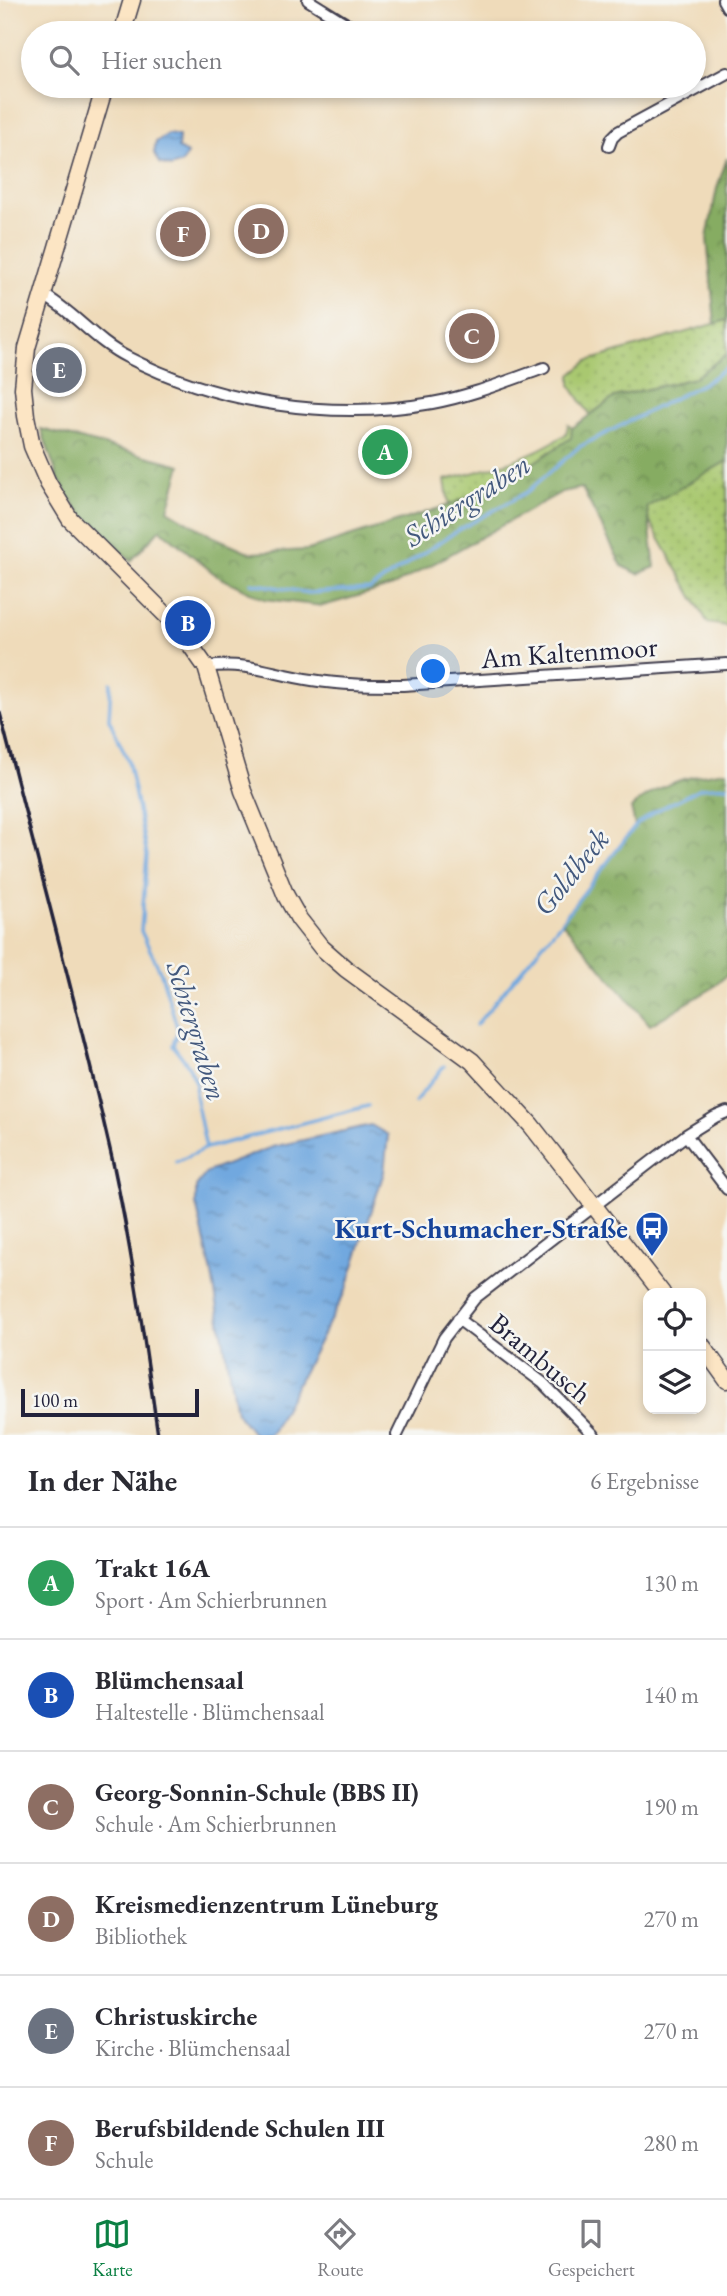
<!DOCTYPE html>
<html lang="de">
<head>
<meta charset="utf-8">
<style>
	body { margin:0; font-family:"EB Garamond",serif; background:#f2f2f3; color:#2b2b33 }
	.controls { position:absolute; right:21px; bottom:21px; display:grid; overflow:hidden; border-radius:14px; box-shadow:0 4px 10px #0003 }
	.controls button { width:63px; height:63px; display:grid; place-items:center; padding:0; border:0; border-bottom:2px solid #e1e1e2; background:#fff; color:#2b2b33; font:35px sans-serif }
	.scale { position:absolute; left:21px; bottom:18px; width:178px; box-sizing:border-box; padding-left:7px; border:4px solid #22223b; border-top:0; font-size:19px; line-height:24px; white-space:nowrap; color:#22223b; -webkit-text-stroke:5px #f6f6f2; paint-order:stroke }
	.you { position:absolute; left:434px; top:672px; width:24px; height:24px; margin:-18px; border:5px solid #fff; border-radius:50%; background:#1a73e8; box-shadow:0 0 0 10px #1a73e833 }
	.badge { display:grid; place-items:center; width:46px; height:46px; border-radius:50%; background:#0b8043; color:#fff; font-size:23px; font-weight:700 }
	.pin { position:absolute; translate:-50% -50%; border:4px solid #fff; box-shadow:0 2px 7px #0006 }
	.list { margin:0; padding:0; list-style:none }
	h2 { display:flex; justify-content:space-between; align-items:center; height:91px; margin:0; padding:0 28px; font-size:30px }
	h2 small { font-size:23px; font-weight:400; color:#7c7c81 }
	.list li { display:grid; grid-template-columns:46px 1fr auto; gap:21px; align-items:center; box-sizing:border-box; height:112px; padding:0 28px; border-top:2px solid #e1e1e2 }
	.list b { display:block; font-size:26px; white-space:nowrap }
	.list p { margin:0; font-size:23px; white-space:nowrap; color:#7c7c81 }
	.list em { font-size:23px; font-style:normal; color:#7c7c81 }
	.icon { flex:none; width:38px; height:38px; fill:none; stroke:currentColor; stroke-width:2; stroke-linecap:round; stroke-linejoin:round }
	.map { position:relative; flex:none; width:727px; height:1435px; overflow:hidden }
	.search { position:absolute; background:#fff; box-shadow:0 4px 10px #0003; left:21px; right:21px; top:21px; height:77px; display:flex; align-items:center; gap:18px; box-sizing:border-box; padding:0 24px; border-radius:38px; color:#7c7c81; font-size:26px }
	.sheet { height:763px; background:#fff }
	nav { display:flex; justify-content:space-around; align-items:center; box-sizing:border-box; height:98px; border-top:2px solid #e1e1e2; background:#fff; font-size:19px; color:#7c7c81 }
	nav a { display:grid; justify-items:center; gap:4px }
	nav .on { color:#0b8043 }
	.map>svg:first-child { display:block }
	.grass { fill:url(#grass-dots); stroke:#667556; stroke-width:2 }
	.forest { fill:url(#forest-crowns); stroke:#54674e; stroke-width:2 }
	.water { fill:url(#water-ripples); stroke:#4a658d; stroke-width:2 }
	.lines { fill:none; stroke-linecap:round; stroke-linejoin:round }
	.stream { stroke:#71a8df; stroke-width:3.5 }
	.street-casing { stroke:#413e4e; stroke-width:14 }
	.secondary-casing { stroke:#413e4e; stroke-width:19 }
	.street { stroke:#fff; stroke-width:10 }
	.secondary { stroke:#fce5c4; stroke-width:16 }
	.rail { stroke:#22223b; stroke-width:3.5 }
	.labels { text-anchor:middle; stroke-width:5; stroke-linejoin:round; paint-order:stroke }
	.street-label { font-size:28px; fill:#22223b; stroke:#f6f6f2 }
	.transit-label { font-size:28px; font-weight:bold; fill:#164399; stroke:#f6f6f2; text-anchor:end }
	.water-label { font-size:30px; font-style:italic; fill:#42587d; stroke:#f6f6f2 }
</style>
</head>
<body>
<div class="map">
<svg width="727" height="1435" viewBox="0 0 727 1435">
	<defs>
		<pattern id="grass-dots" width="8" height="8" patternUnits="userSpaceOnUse" patternTransform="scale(1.75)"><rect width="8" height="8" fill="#a9c870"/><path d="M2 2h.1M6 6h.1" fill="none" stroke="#91ac62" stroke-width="1.8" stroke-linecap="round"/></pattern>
		<pattern id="forest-crowns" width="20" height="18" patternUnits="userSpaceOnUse" patternTransform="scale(1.75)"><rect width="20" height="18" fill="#86ac62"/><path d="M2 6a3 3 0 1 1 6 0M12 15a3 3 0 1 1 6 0" fill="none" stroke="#6d8c52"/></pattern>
		<pattern id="water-ripples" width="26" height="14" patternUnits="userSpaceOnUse" patternTransform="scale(1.75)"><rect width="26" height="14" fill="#71a8df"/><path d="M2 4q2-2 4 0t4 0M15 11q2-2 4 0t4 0" fill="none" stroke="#5c88b6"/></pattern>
	</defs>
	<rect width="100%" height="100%" fill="#f6f6f2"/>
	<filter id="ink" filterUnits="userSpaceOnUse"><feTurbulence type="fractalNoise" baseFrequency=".0143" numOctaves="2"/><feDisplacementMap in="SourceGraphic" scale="14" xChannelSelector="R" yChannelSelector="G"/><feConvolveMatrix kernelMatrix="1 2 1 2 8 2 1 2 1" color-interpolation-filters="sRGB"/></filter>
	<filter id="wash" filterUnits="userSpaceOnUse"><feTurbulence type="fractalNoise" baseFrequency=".00686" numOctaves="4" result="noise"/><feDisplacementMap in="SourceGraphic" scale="28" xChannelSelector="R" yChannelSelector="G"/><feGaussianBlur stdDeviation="1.57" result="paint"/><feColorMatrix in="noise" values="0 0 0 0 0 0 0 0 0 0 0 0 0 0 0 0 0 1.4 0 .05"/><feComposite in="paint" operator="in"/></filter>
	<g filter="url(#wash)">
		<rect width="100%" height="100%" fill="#efdbba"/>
		<path class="grass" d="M727,320V354L694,378L615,397L590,415L571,386V375L588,361Z
			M568,425L572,428V438L501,484L449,505L445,480C488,469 529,459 566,434Z
			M727,461V626L708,623L648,519L646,507Z"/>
		<path class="forest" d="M727,158V320L715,324L707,238L717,188Z
			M727,354V461L647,507L655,567L638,574L622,566L582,488L562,492L393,586L323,606L264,599L217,576L160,529L131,561L80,514L58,478L41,429L181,465L168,510L212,536L251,553L308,550L449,505L501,484L571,438L572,428L615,397L694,378Z
			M727,771V975L711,989L650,1025L561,921L635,826L631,808C661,782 688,776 727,771Z"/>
		<path class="water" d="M168,134L179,136L178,148L187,154L182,163L171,167L159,163L154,153L156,142Z
			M371,1125L388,1135L384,1172L347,1288L272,1432L268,1435H254L236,1412L211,1269L196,1204V1186L207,1172L272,1147Z"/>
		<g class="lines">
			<path class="stream" d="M251,583L309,593L370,589L455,532L527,492L579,447L708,381L727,367
				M111,683L109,719L128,760L147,855L141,931L161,973L178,1030L173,1045L188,1065L196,1082L195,1095L206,1148
				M476,1025L558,926L637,824L656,811L701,788L727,786
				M415,1102L444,1066
				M176,1162L206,1148L368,1106"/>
		</g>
	</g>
	<g filter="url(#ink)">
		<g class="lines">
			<defs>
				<path id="street" d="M308,0L361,33
					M723,0L727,7
					M609,146L612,138L618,132L727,73
					M42,294C73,311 95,341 127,357C218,404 331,421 432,403C471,396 507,381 544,368
					M206,667C248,661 271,674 312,680C342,685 372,685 403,685L727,664
					M686,1135L727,1189
					M458,1319L543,1383L594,1435
					M397,1435L444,1338L475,1298L686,1135L715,1117L727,1112"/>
				<path id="secondary" d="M122,33L132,0
					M105,86L27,348L23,388L26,416L32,446L48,483L70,519L177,626L206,667L243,791L286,896L299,919L321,947L346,969L472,1061L531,1125L662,1293
					M701,1344L727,1380"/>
			</defs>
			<use href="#street" class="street-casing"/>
			<use href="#secondary" class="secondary-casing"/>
			<use href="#street" class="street"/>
			<use href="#secondary" class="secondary"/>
			<path class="rail" d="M0,713C38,865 80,1015 114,1167C133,1256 145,1346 158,1435"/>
		</g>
	</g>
	<defs>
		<symbol id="bus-pin" viewBox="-11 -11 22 30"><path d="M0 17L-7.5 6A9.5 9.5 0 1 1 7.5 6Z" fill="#1a4fb4" stroke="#f6f6f2"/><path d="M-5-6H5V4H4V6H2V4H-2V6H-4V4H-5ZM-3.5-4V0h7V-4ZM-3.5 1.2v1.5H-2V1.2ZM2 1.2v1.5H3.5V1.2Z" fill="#fff"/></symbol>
	</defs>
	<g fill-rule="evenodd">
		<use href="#bus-pin" x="633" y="1209" width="38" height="52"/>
	</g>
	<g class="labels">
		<g class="street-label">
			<text transform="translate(569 652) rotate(-4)" y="10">Am Kaltenmoor</text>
			<text transform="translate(541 1358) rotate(40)" y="10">Brambusch</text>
		</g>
		<g class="transit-label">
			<text x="628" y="1238">Kurt-Schumacher-Straße</text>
		</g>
		<g class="water-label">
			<text transform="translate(467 500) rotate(-33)" y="10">Schiergraben</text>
			<text transform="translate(571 872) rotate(-51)" y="10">Goldbeek</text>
			<text transform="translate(197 1031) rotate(73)" y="10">Schiergraben</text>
		</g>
	</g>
</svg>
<div class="controls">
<button><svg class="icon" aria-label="locate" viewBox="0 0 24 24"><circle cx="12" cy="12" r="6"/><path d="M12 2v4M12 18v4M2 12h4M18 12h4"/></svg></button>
<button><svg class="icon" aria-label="layers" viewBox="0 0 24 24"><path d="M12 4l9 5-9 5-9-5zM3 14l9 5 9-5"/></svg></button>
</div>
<div class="scale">100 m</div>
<div class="you"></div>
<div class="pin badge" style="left:385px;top:452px;background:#2e9e5b">A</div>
<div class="pin badge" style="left:188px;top:623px;background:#1a4fb4">B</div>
<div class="pin badge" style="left:472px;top:336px;background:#8d6e63">C</div>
<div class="pin badge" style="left:261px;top:231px;background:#8d6e63">D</div>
<div class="pin badge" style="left:59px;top:370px;background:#6b7280">E</div>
<div class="pin badge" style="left:183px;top:234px;background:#8d6e63">F</div>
<div class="search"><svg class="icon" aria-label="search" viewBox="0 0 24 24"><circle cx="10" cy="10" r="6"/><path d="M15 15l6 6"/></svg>Hier suchen</div>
</div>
<section class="sheet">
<h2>In der Nähe<small>6 Ergebnisse</small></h2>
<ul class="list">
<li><span class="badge" style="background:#2e9e5b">A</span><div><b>Trakt 16A</b><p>Sport · Am Schierbrunnen</p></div><em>130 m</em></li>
<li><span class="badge" style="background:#1a4fb4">B</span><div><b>Blümchensaal</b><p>Haltestelle · Blümchensaal</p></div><em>140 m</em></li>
<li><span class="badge" style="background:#8d6e63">C</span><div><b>Georg-Sonnin-Schule (BBS II)</b><p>Schule · Am Schierbrunnen</p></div><em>190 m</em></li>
<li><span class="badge" style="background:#8d6e63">D</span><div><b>Kreismedienzentrum Lüneburg</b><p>Bibliothek</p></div><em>270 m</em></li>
<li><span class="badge" style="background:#6b7280">E</span><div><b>Christuskirche</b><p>Kirche · Blümchensaal</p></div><em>270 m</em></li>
<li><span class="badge" style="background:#8d6e63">F</span><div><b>Berufsbildende Schulen III</b><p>Schule</p></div><em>280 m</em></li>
</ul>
</section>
<nav>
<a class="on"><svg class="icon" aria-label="map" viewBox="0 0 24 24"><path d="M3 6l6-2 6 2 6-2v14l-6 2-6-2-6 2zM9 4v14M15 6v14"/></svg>Karte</a>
<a><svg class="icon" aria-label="directions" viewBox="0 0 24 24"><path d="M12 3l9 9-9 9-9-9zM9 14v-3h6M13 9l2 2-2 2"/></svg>Route</a>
<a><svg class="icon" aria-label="saved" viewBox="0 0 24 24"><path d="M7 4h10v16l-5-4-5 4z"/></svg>Gespeichert</a>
</nav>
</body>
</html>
